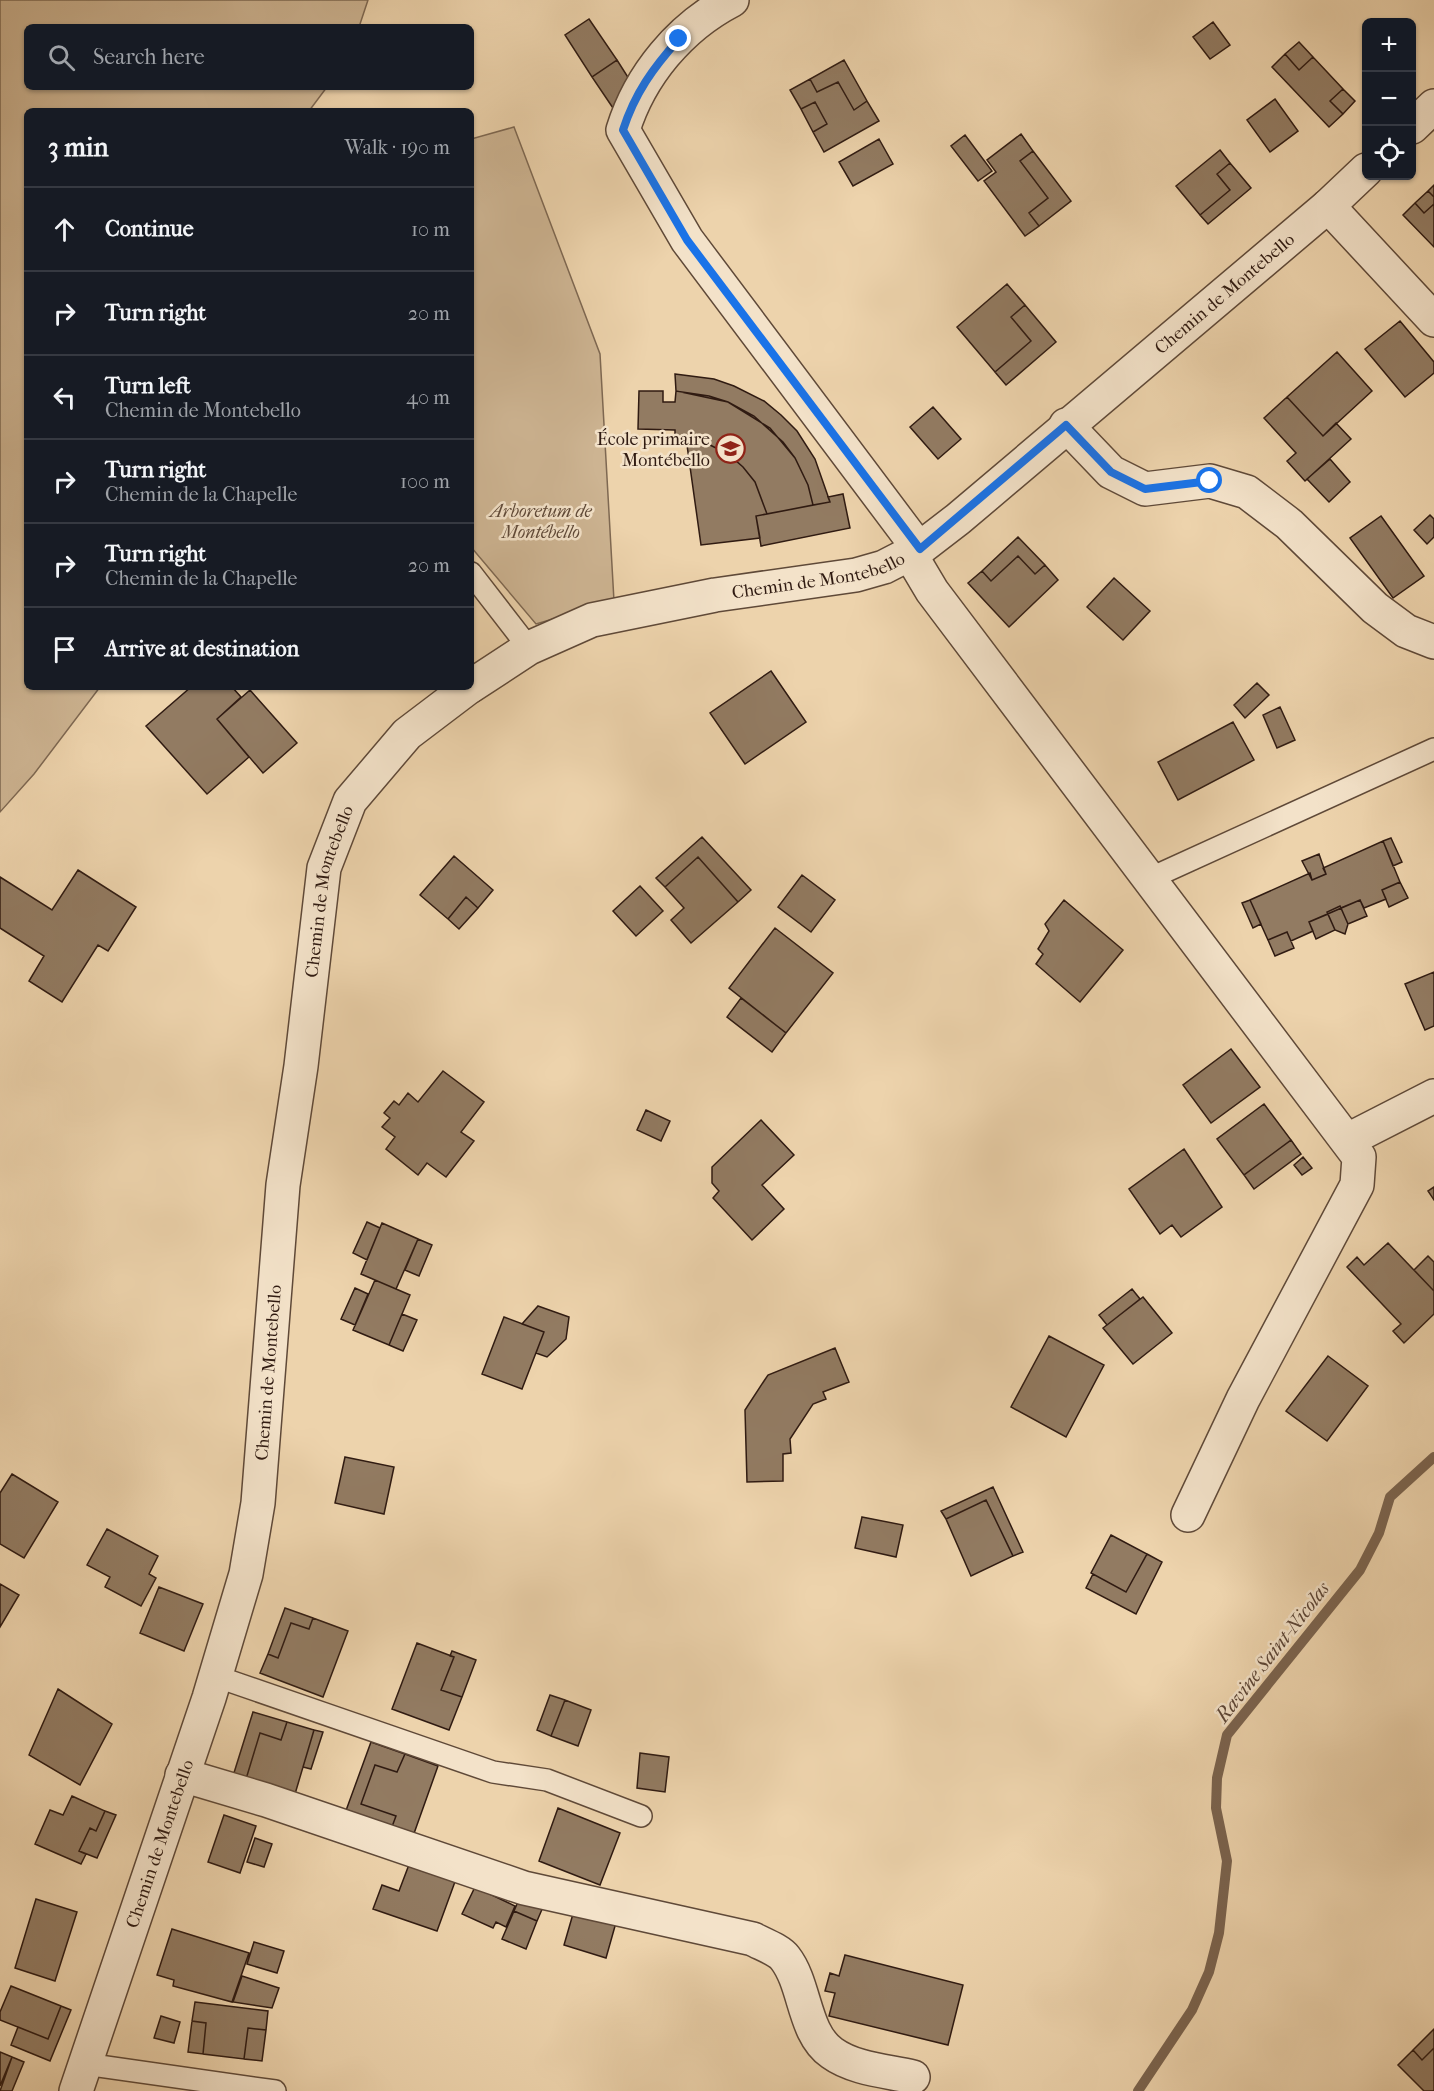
<!DOCTYPE html>
<html lang="en">
<head>
<meta charset="utf-8">
<style>
	body { margin:0; font-family:"IM FELL French Canon",serif; background:#20242c; color:#f1f3f6 }
	.controls { position:absolute; right:18px; top:18px; display:grid; overflow:hidden; border-radius:9px; box-shadow:0 2px 4px #0004 }
	.controls button { width:54px; height:54px; display:grid; place-items:center; padding:0; border:0; border-bottom:2px solid #363941; background:#171b24; color:#f1f3f6; font:30px sans-serif }
	.stop { position:absolute; width:18px; height:18px; margin:-14px; border:4px solid #1a73e8; border-radius:50%; background:#fff }
	.stop.end { background:#1a73e8; border-color:#fff; box-shadow:0 2px 6px #0008 }
	.list { margin:0; padding:0; list-style:none }
	h2 { display:flex; justify-content:space-between; align-items:center; height:78px; margin:0; padding:0 24px; font-size:26px }
	h2 small { font-size:20px; font-weight:400; color:#9ea1a6 }
	.list li { display:grid; grid-template-columns:39px 1fr auto; gap:18px; align-items:center; box-sizing:border-box; height:84px; padding:0 24px; border-top:2px solid #363941 }
	.list b { display:block; font-size:22px; white-space:nowrap }
	.list p { margin:0; font-size:20px; white-space:nowrap; color:#9ea1a6 }
	.list em { font-size:20px; font-style:normal; color:#9ea1a6 }
	.icon { flex:none; width:33px; height:33px; fill:none; stroke:currentColor; stroke-width:2; stroke-linecap:round; stroke-linejoin:round }
	.map { position:relative; flex:none; width:1434px; height:2091px; overflow:hidden }
	.search { position:absolute; background:#171b24; box-shadow:0 2px 4px #0004; left:24px; top:24px; width:450px; height:66px; display:flex; align-items:center; gap:15px; box-sizing:border-box; padding:0 21px; border-radius:9px; color:#9ea1a6; font-size:22px }
	.panel { position:absolute; background:#171b24; box-shadow:0 2px 4px #0004; left:24px; top:108px; width:450px; height:582px; border-radius:9px }
	.map>svg:first-child { display:block }
	.green { fill:#cdb492; stroke:#7e6852; stroke-width:1.5 }
	.lines { fill:none; stroke-linecap:round; stroke-linejoin:round }
	.stream { stroke:#7b644f; stroke-width:10 }
	.building { fill:#927b62; stroke:#301b12; stroke-width:1.5 }
	.service-casing { stroke:#5f4938; stroke-width:24 }
	.minor-casing { stroke:#5f4938; stroke-width:36 }
	.service { stroke:#f3e2c9; stroke-width:21 }
	.minor { stroke:#f3e2c9; stroke-width:33 }
	.route { stroke:#1a73e8; stroke-width:8 }
	.labels { text-anchor:middle; stroke-width:5; stroke-linejoin:round; paint-order:stroke }
	.street-label { font-size:18px; fill:#301b12; stroke:#f3e2c9 }
	.poi-label { font-size:18px; fill:#301b12; stroke:#f3e2c9; text-anchor:end }
	.park-label { font-size:18px; font-style:italic; fill:#5f4938; stroke:#f3e2c9 }
	.water-label { font-size:20px; font-style:italic; fill:#5c4536; stroke:#f3e2c9 }
</style>
</head>
<body>
<div class="map">
<svg width="1434" height="2091" viewBox="0 0 1434 2091">
	<rect width="100%" height="100%" fill="#edd3ac"/>
	<filter id="stains"><feTurbulence type="fractalNoise" baseFrequency=".00333" numOctaves="4"/><feColorMatrix values="0 0 0 0 .2 0 0 0 0 .09 0 0 0 0 .02 0 0 0 .5 -.17"/></filter>
	<radialGradient id="worn" r=".72"><stop offset=".6" stop-color="#630" stop-opacity="0"/><stop offset="1" stop-color="#630" stop-opacity=".3"/></radialGradient>
	<path class="green" d="M0,0H368L359,27H27V87H327L309,111H27V687H100L34,774L0,812Z
		M514,127L600,354L614,601L536,624L471,547V139Z"/>
	<g class="lines">
		<path class="stream" d="M1138,2091L1192,2010L1209,1972L1219,1933L1227,1861L1216,1808L1217,1778L1227,1735L1360,1570L1379,1533L1390,1497L1434,1457"/>
	</g>
	<path class="building" d="M589,19L617,60L592,77L565,35Z
		M1213,22L1230,45L1210,59L1193,37Z
		M1299,42L1313,57L1299,70L1285,54Z
		M1285,54L1299,70L1313,57L1343,89L1330,101L1343,114L1329,127L1272,67Z
		M617,60L631,82L615,111L592,77Z
		M844,60L867,101L854,110L838,82L817,92L810,79Z
		M810,79L817,92L838,82L854,110L867,101L879,121L824,152L813,132L827,124L815,102L801,109L790,90Z
		M1343,89L1355,101L1343,114L1330,101Z
		M1275,99L1298,131L1270,152L1247,120Z
		M815,102L827,124L813,132L801,109Z
		M1021,134L1033,151L1020,161L1048,198L1029,213L1039,226L1025,236L984,181L996,172L987,160Z
		M965,135L992,171L978,181L951,146Z
		M879,139L893,164L853,186L839,162Z
		M1220,150L1230,163L1217,174L1230,190L1200,215L1176,186Z
		M1033,151L1071,201L1039,226L1029,213L1048,198L1020,161Z
		M1230,163L1251,188L1208,224L1200,215L1230,190L1217,174Z
		M1434,185V197L1428,191Z
		M1428,191L1434,197V204L1424,213L1415,203Z
		M1415,203L1424,213L1434,204V247L1403,215Z
		M1007,284L1025,305L1011,317L1031,341L995,372L957,327Z
		M1025,305L1056,342L1006,385L995,372L1031,341L1011,317Z
		M1400,321L1434,362V373L1405,397L1365,349Z
		M1337,352L1372,391L1323,436L1287,397Z
		M675,374L714,379L734,386L764,401L781,415L797,431L815,459L830,502L813,505L808,485L795,458L770,428L728,402L676,391Z
		M639,391H663V402H675L676,391L709,396L728,402L754,416L783,442L795,458L808,485L813,505L767,514L755,482L743,467L728,454L704,442L675,438V430L638,429Z
		M1287,397L1323,436L1336,423L1351,439L1305,481L1287,461L1296,453L1264,418Z
		M933,407L961,439L938,459L910,427Z
		M686,438L704,442L728,454L743,467L755,482L767,514L756,516L760,538L701,545Z
		M1330,459L1350,482L1329,502L1307,479Z
		M843,494L850,528L761,546L756,516L830,502L828,497Z
		M1430,515L1434,519V537L1427,544L1414,530Z
		M1381,516L1424,576L1393,598L1350,538Z
		M1018,537L1045,565L1035,574L1018,556L991,581L982,571Z
		M1018,556L1035,574L1045,565L1058,580L1009,627L968,583L982,571L991,581Z
		M1114,578L1150,611L1123,640L1087,607Z
		M771,671L806,722L745,764L710,713Z
		M1257,683L1269,695L1245,718L1234,705Z
		M191,687H232L241,697L217,719L249,757L207,794L146,726Z
		M250,690L297,743L263,773L217,719Z
		M1280,707L1295,740L1277,748L1263,715Z
		M1233,722L1254,760L1178,800L1158,762Z
		M702,837L751,890L738,902L698,857L665,887L656,878Z
		M1391,838L1402,862L1393,866L1383,841Z
		M1383,841L1400,882L1382,890L1386,899L1364,908L1360,900L1309,922L1313,931L1291,941L1287,932L1268,940L1250,900L1310,873L1312,880L1326,874L1323,868Z
		M1319,854L1326,874L1312,880L1302,861Z
		M454,856L493,890L478,908L466,897L448,919L420,895Z
		M698,857L738,902L691,943L671,920L684,908L665,887Z
		M78,870L136,907L108,951L98,945L62,1002L29,981L44,956L0,928V877L52,910Z
		M802,875L835,900L811,932L778,907Z
		M1400,882L1408,898L1389,907L1382,890Z
		M640,886L663,911L636,936L613,911Z
		M466,897L478,908L459,929L448,919Z
		M1064,900L1123,950L1080,1002L1036,964L1043,954L1038,949L1049,931L1045,924Z
		M1250,900L1261,924L1253,928L1242,903Z
		M1360,900L1367,916L1348,924L1341,908Z
		M1340,906L1348,924L1345,934L1335,930L1327,912Z
		M1328,914L1335,930L1316,939L1309,922Z
		M775,928L833,973L786,1033L729,988Z
		M1287,932L1294,948L1275,956L1268,940Z
		M1434,972V1026L1425,1030L1405,984Z
		M741,998L786,1033L772,1052L727,1017Z
		M1231,1049L1260,1087L1211,1123L1183,1085Z
		M443,1071L484,1102L461,1132L474,1141L446,1177L427,1163L418,1175L386,1149L395,1137L382,1127L390,1118L384,1113L394,1101L399,1105L408,1093L418,1102Z
		M1264,1104L1291,1140L1244,1175L1217,1139Z
		M646,1110L670,1121L661,1141L637,1130Z
		M761,1120L794,1155L762,1185L784,1209L752,1240L713,1198L719,1191L712,1183V1167Z
		M1291,1140L1301,1154L1254,1189L1244,1175Z
		M1184,1149L1222,1207L1181,1237L1172,1225L1160,1234L1129,1189Z
		M1303,1157L1312,1168L1302,1175L1294,1165Z
		M1434,1187V1200L1428,1191Z
		M367,1222L380,1228L367,1260L353,1253Z
		M382,1223L418,1239L396,1289L361,1274Z
		M418,1239L432,1245L419,1276L405,1270Z
		M1388,1243L1434,1291V1314L1404,1343L1393,1331L1401,1324L1347,1267L1357,1257L1364,1265Z
		M1428,1256L1434,1262V1291L1414,1270Z
		M375,1280L410,1295L389,1345L353,1330Z
		M355,1288L368,1294L355,1325L341,1319Z
		M1132,1289L1140,1299L1107,1325L1099,1315Z
		M1143,1297L1172,1333L1133,1364L1103,1328Z
		M538,1306L569,1317L566,1339L547,1357L536,1353L544,1332L522,1324Z
		M402,1314L417,1320L403,1351L389,1345Z
		M504,1317L544,1332L522,1389L482,1374Z
		M1049,1336L1104,1365L1066,1437L1011,1407Z
		M835,1348L849,1382L823,1392L826,1399L813,1404L790,1439L791,1453L783,1454V1481L747,1482L745,1410L764,1381L768,1375Z
		M1328,1356L1368,1386L1327,1441L1286,1411Z
		M345,1457L394,1467L384,1514L335,1503Z
		M12,1474L58,1502L24,1558L0,1544V1493Z
		M993,1487L1023,1552L1013,1556L986,1500L946,1519L941,1511Z
		M986,1500L1013,1556L971,1576L946,1519Z
		M862,1517L903,1525L896,1557L855,1548Z
		M107,1529L158,1556L149,1574L156,1578L141,1606L105,1587L110,1577L87,1565Z
		M1111,1535L1147,1554L1126,1592L1091,1573Z
		M1147,1554L1162,1562L1136,1614L1086,1588L1093,1574L1126,1592Z
		M0,1584L19,1595L0,1627Z
		M159,1587L203,1604L184,1651L140,1633Z
		M285,1608L313,1618L309,1629L291,1623L278,1658L268,1654Z
		M313,1618L348,1631L323,1697L260,1673L268,1654L278,1658L291,1623L309,1629Z
		M417,1643L454,1657L441,1690L462,1697L449,1730L392,1709Z
		M452,1651L476,1660L462,1697L441,1690L454,1657L450,1656Z
		M58,1689L112,1724L80,1785L29,1755Z
		M550,1695L565,1700L551,1736L537,1730Z
		M565,1700L591,1710L578,1746L551,1736Z
		M253,1712L287,1722L281,1740L260,1733L246,1779L233,1776Z
		M287,1722L314,1730L295,1794L246,1779L260,1733L281,1740Z
		M314,1730L323,1732L311,1769L303,1767Z
		M371,1742L405,1754L397,1772L375,1765L361,1804L396,1816L390,1832L344,1816Z
		M640,1753L669,1757L665,1792L637,1788Z
		M405,1754L438,1766L412,1839L390,1832L396,1816L361,1804L375,1765L397,1772Z
		M72,1796L105,1811L96,1831L90,1828L79,1851L86,1854L81,1864L35,1844L50,1810L63,1815Z
		M558,1808L620,1833L600,1885L539,1861Z
		M105,1811L116,1815L97,1858L79,1851L90,1828L96,1831Z
		M224,1815L256,1826L240,1873L208,1862Z
		M255,1838L272,1844L264,1867L247,1862Z
		M410,1862L456,1879L437,1931L373,1909L382,1885L399,1891Z
		M475,1887L515,1906L506,1927L496,1922L493,1928L462,1914Z
		M520,1897L543,1907L537,1921L514,1911Z
		M36,1899L77,1912L55,1981L15,1968Z
		M575,1907L617,1919L606,1958L564,1945Z
		M514,1911L537,1921L526,1949L502,1939Z
		M172,1929L249,1953L232,2002L173,1986L174,1980L157,1975Z
		M254,1942L284,1951L277,1973L247,1964Z
		M845,1955L963,1985L948,2045L829,2016L835,1993L825,1991L830,1973L839,1976Z
		M242,1976L279,1988L272,2008L233,2002Z
		M11,1986L61,2006L48,2039L0,2020V2012Z
		M195,2002L268,2011L266,2030L248,2028L244,2059L203,2054L206,2023L192,2021Z
		M61,2006L71,2010L50,2061L11,2045L18,2027L48,2039Z
		M161,2016L180,2022L174,2043L154,2038Z
		M192,2021L206,2023L203,2054L188,2052Z
		M248,2028L266,2030L262,2061L244,2059Z
		M1434,2029V2048L1422,2060L1413,2050Z
		M1434,2048V2091H1424L1398,2065L1413,2050L1422,2060Z
		M0,2052L12,2057L0,2086Z
		M12,2057L24,2062L12,2091H0Z"/>
	<g class="lines">
		<defs>
			<path id="service" d="M471,573L529,648
				M1151,878L1434,749
				M215,1676L493,1772L547,1780L641,1816
				M85,2064L275,2091"/>
			<g id="minor">
				<path d="M732,0C680,27 640,75 623,130L687,240L919,549"/>
				<path d="M1412,127L1434,106"/>
				<path d="M1328,206L1434,320"/>
				<path d="M1066,425L1111,472L1145,489L1210,481L1247,492L1289,524L1375,608L1406,631L1434,642"/>
				<path d="M910,554L932,591L1359,1157L1357,1185L1243,1399L1188,1515"/>
				<path id="s1" d="M471,686L529,648L592,620L715,595L856,575L884,567L919,549L958,519L1328,206L1366,170"/>
				<path d="M1348,1140L1434,1096"/>
				<path d="M182,1775L266,1800L524,1888L753,1939C762,1944 779,1950 785,1958C806,1985 803,2033 832,2053C854,2069 887,2071 913,2077"/>
				<path id="s2" d="M76,2091L209,1698L246,1574L258,1503L283,1185L301,1066L324,868L350,801L407,734L469,687"/>
			</g>
		</defs>
		<use href="#service" class="service-casing"/>
		<use href="#minor" class="minor-casing"/>
		<use href="#service" class="service"/>
		<use href="#minor" class="minor"/>
	</g>
	<g class="lines">
		<path class="route" d="M679,39C653,68 635,93 623,130L687,240L920,549L1066,425L1111,472L1145,489L1210,481"/>
	</g>
	<defs>
		<symbol id="school-ring" viewBox="-11 -11 22 22"><circle r="9.5" fill="#f3e2c9" stroke="#8f2418" stroke-width="1.5"/><path d="M0-5L7-2L0 1L-7-2ZM-4 1L0 2.5L4 1V4Q0 6-4 4Z" fill="#8f2418"/></symbol>
	</defs>
	<g fill-rule="evenodd">
		<use href="#school-ring" x="714" y="432" width="33" height="33"/>
	</g>
	<g class="labels">
		<g class="street-label">
			<text dy="6" stroke="none"><textPath href="#s1" startOffset="873">Chemin de Montebello</textPath></text>
			<text dy="6" stroke="none"><textPath href="#s1" startOffset="369">Chemin de Montebello</textPath></text>
			<text dy="6" stroke="none"><textPath href="#s2" startOffset="1233">Chemin de Montebello</textPath></text>
			<text dy="6" stroke="none"><textPath href="#s2" startOffset="747">Chemin de Montebello</textPath></text>
			<text dy="6" stroke="none"><textPath href="#s2" startOffset="261">Chemin de Montebello</textPath></text>
		</g>
		<g class="poi-label">
			<text x="710" y="445">École primaire<tspan x="710" dy="21">Montébello</tspan></text>
		</g>
		<g class="park-label">
			<text x="541" y="517">Arboretum de<tspan x="541" dy="21">Montébello</tspan></text>
		</g>
		<g class="water-label">
			<text transform="translate(1272 1652) rotate(-52)" y="7">Ravine Saint-Nicolas</text>
		</g>
	</g>
	<rect width="100%" height="100%" filter="url(#stains)"/>
	<rect width="100%" height="100%" fill="url(#worn)"/>
</svg>
<div class="controls">
<button>+</button>
<button>−</button>
<button><svg class="icon" aria-label="locate" viewBox="0 0 24 24"><circle cx="12" cy="12" r="6"/><path d="M12 2v4M12 18v4M2 12h4M18 12h4"/></svg></button>
</div>
<div class="stop" style="left:1210px;top:481px"></div>
<div class="stop end" style="left:679px;top:39px"></div>
<div class="search"><svg class="icon" aria-label="search" viewBox="0 0 24 24"><circle cx="10" cy="10" r="6"/><path d="M15 15l6 6"/></svg>Search here</div>
<section class="panel">
<h2>3 min<small>Walk · 190 m</small></h2>
<ul class="list">
<li><svg class="icon" aria-label="ahead" viewBox="0 0 24 24"><path d="M12 20V5M6 11l6-6 6 6"/></svg><div><b>Continue</b></div><em>10 m</em></li>
<li><svg class="icon" aria-label="right" viewBox="0 0 24 24"><path d="M7 20v-9h11M14 6l5 5-5 5"/></svg><div><b>Turn right</b></div><em>20 m</em></li>
<li><svg class="icon" aria-label="left" viewBox="0 0 24 24"><path d="M17 20v-9H6M10 6l-5 5 5 5"/></svg><div><b>Turn left</b><p>Chemin de Montebello</p></div><em>40 m</em></li>
<li><svg class="icon" aria-label="right" viewBox="0 0 24 24"><path d="M7 20v-9h11M14 6l5 5-5 5"/></svg><div><b>Turn right</b><p>Chemin de la Chapelle</p></div><em>100 m</em></li>
<li><svg class="icon" aria-label="right" viewBox="0 0 24 24"><path d="M7 20v-9h11M14 6l5 5-5 5"/></svg><div><b>Turn right</b><p>Chemin de la Chapelle</p></div><em>20 m</em></li>
<li><svg class="icon" aria-label="arrive" viewBox="0 0 24 24"><path d="M6 21V4h12l-3 4 3 4H6"/></svg><div><b>Arrive at destination</b></div></li>
</ul>
</section>
</div>
</body>
</html>
